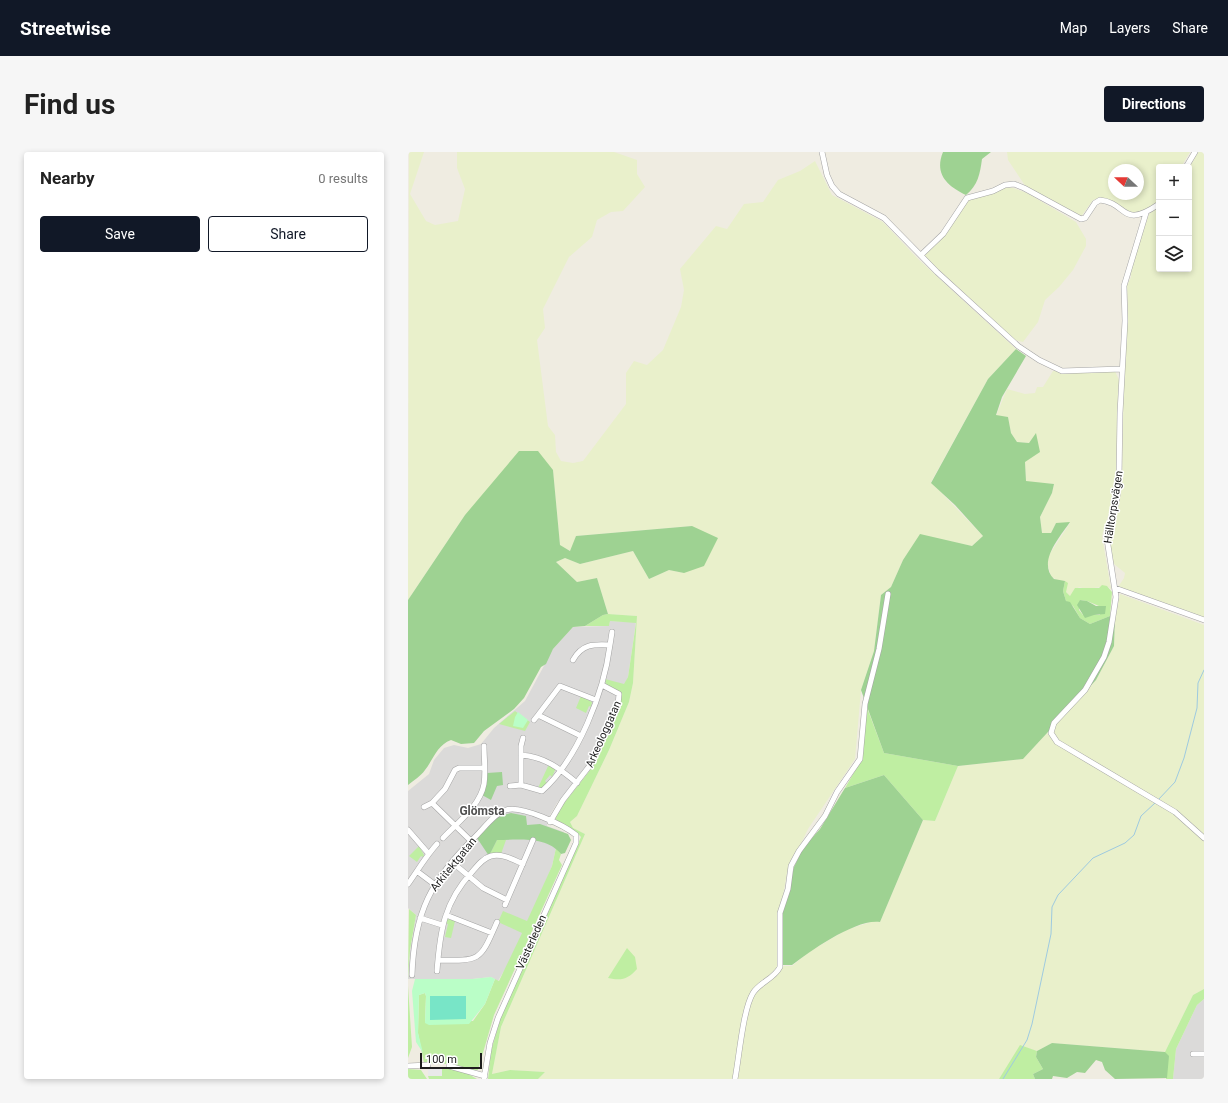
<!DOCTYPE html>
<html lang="en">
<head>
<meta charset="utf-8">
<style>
	body { margin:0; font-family:Roboto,sans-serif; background:#f6f6f6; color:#222 }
	.controls { position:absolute; right:12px; top:12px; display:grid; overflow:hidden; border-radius:4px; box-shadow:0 2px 6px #0003 }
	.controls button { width:36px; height:36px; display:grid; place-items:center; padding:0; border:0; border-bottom:1px solid #e0e0e0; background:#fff; color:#222; font:20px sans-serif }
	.compass { position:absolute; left:700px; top:12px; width:36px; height:36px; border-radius:50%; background:#fff; box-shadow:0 2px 6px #0003; rotate:292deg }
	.scale { position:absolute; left:12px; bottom:10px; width:62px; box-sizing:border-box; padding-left:4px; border:2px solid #1d1d1d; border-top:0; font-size:11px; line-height:14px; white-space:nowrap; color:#1d1d1d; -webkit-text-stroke:3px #fff; paint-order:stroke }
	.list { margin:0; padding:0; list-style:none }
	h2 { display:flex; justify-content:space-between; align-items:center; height:52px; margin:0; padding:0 16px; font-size:17px }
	h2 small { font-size:13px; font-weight:400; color:#767676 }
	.actions { display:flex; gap:8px; padding:12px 16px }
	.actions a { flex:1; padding:9px 0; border:1px solid #111827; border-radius:4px; text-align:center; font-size:14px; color:#111827 }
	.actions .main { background:#111827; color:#fff }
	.icon { flex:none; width:22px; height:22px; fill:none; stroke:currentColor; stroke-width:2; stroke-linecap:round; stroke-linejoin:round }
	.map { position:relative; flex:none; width:796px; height:927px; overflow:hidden; border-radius:4px }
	header { display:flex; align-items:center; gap:24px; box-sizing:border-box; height:56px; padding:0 20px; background:#111827; color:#fff }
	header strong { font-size:19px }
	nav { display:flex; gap:22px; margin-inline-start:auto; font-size:14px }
	.intro { display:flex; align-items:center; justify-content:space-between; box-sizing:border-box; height:96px; padding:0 24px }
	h1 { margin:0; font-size:28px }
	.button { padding:10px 18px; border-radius:4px; background:#111827; color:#fff; font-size:14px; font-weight:700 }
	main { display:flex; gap:24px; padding:0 24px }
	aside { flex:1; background:#fff; border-radius:4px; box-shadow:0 2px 6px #0003 }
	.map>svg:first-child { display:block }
	.residential { fill:#dbdad9 }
	.farmland { fill:#e9f0cb; fill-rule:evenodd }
	.grass { fill:#bfeea2; fill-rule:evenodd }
	.forest { fill:#9ed292 }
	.park { fill:#bafec7 }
	.pitch { fill:#78e5c7 }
	.parking { fill:#e9e9e9 }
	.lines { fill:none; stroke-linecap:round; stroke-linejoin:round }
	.stream { stroke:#9ecae0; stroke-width:1 }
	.minor-casing { stroke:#a4a4a4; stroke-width:6 }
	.minor { stroke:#fff; stroke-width:5 }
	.labels { text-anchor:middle; stroke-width:3; stroke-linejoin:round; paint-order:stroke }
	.street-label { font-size:11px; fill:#1d1d1d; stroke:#fff }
	.neighbourhood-label { font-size:12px; font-weight:bold; fill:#505050; stroke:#fff }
</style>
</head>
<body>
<header>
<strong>Streetwise</strong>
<nav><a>Map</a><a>Layers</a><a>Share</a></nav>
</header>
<div class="intro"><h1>Find us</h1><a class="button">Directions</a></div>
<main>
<aside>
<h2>Nearby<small>0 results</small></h2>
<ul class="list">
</ul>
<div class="actions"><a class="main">Save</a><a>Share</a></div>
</aside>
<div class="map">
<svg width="796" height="927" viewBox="0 0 796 927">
	<rect width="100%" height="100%" fill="#efece1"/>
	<path class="residential" d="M202,469L228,470L220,525L180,613L149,651L142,663L139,674L156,680L148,696L144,714L136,733L102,809L90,829L83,825L64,827H0L2,798L8,763L0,756V639L21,622L26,608L36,596L46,593L60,596L73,592L86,576L117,549L145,497L165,475L201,474Z
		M796,847V927H765L768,897L789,853Z"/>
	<path class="farmland" d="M1,0H16L2,42L18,69L27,73L50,69L57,37L49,16V0H206L229,8V22L237,35L215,59L203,60L189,68L184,85L161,105L135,157L137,176L129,188L140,274L147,283L148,300L153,309L165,311L175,309L218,252V221L226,209L239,213L255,198L273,155L276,138L272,117L308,74L319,77L336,52L355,50L370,28L392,19L407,9L424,43L475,70L509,106L608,197L580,227L523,330L575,384L564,394L512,383L495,408L483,435L473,443L466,499L453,538L447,607L400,677L379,721L371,767L374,814H384L401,800L438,778L466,769L472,770L515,668L527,669L550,614L615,607L688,528L706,494L707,465L712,442L796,473V837L785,843L757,900L644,891L629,899L613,894L591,927H130L137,920L102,918L84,922L93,875L177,682L164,676L162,670L169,664L201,598L221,550L225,531L229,464L200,462L189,426L169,430L148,410L157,406L172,412L225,399L241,427L261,418L276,421L284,374L168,384L163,399L152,394L145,318L57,363L0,448Z
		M599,0H782L773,15H751V49L740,57L723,62L691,46L685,48L672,66L620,38L600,8ZM706,18H730V42H706Z
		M790,0H796V466L710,435L716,426L717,421L706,412L703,400L702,382L708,358L711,353L714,333L716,209L720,155L719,133L723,125L722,118L741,62L751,54V117H781V16Z
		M593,35L605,36L619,41L668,70L678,87V94L665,118L651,135L637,148L630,170L615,190L607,188L517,105L518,100L531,90L560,48Z
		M645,219H707L711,228L709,259L708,329L704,351L694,384L703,437L699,434L679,437L671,435L662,444L658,440L657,429H650L643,424L639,411L641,403L662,371H648L643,381H634L632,365L644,341L646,332L618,330L617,310L628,282L621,291L609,290L603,281L600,265L588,264L599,237L617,242L627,241L629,235H635Z"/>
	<path class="grass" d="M657,429L660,431L658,440L662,444L667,436H691L694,433L699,434L704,440L702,464L682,472L672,466L665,454L658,449L655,439ZM672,448L679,449L691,454L692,463H675L671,458Z
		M200,462L229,464L225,531L221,550L201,598L169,664L162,670L165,676L177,682L93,875L84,922L102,918L137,920L130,927H80L83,899L94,861L173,685C166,676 153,676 147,666L153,655L183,617L213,548V544L198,534L197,527L216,532L220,525L228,471L202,469L201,474H177L195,463Z
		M173,544L184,550L183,555L181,554L178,561L168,556Z
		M458,553L476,601L550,614L527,669L515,668L476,623L437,636L455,605Z
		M107,559L122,570L117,579L91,572Z
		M141,612L148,616L144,625L142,623L137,629L139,631L133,637L130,636Z
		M89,688H98L93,702L81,704Z
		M11,694L16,703L15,705L13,704L9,710L1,704Z
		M148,696L153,702L151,708L154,713L86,863L70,918H65L62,923L69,927H21L20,924H34V917L39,915L40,912L16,911L10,881L11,843L17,841L18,844L17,871L65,869L77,852L87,827L91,829L114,781L90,770L95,759L119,769L144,714Z
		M1,757L8,763L2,798L0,827Z
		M40,767L47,769L43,786L37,785L40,772L37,771Z
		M219,796L227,805L229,817C220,827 214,829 200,826Z
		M0,834L4,895L0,906Z
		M796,837V847L789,853L768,897L765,927H758L757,900L785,843Z
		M612,893L629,899L628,905L635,917L625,922L627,927H591Z
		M0,917L13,918L19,927H0Z"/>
	<path class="forest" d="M535,0H583L574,7C572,22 570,33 558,43C539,34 526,22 535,0Z
		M608,197L618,204L594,245L588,263L600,265L603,281L609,290L621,291L628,281L632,300L617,310L618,329L646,332L644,341L632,365L634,381H643L648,371L662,370C652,385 629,410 646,427L657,429L655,439L658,449L662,450L672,466L682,472L702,464L707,465L706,494L688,528L615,607L550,614L476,601L453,538L466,499L473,443L483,435L495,408L512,382L564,394L575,384L547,353L523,331L580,227Z
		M111,299H130L145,318L152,393L162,399L168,384L284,374L310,386L296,414L276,421L261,418L241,427L225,399L172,412L157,406L148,410L169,430L189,426L200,462L195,463L177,474L165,475L145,497L138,512L133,515L116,546L106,557L76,579L66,591L53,592L43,588C29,593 25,608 17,618C13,624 5,629 0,633V448L57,363Z
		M672,448L679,449L688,454H698L697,462L686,463L677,466L669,453Z
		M94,620L95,633L89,634L83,648L74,643L79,621Z
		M476,623L515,668L472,770C449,766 402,799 384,813H373L374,763L386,715L395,696L412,677L437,636Z
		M103,661L118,664L119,673L132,672L160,682L163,688L157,701L153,702C138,684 110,688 89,688L81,704L69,686L89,665Z
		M644,891L757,900L761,904L759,926L707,927L697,918L694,910L688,908L677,921L669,920L659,926L645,924L644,927H627L625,922L635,917L628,905L629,899Z"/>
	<path class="park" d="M110,560L120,568L115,576L105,574L107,565Z
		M83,825L87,827L77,852L61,872L21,873L17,871L18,844L17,841L11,843L10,881L15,901L8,890L4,839L7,827H64Z"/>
	<path class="pitch" d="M22,844H58V867L22,868Z"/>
	<path class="parking" d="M20,917H34V924H20Z"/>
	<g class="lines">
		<path class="stream" d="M750,648L767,630L776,606L789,556L790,531L796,518
			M595,927L619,888L624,872L643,782L644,755L650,743L685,706L717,691L726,683L733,664L747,651"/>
		<defs>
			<path id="minor" d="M414,0L419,23L424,34L431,42L476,66L529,120L610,194L631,208L654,219L714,217
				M778,15L787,0
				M738,61L716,134L717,169L712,261L711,325L709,346L699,387L708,445L701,490L696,505L677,538L646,571L643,581L649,590L767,660L796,686
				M513,103L535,82L559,46L585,39L597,33L606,32L616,36L673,67L677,66L687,51L692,48C720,51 713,78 751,52
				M707,436L796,468
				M202,493L204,480
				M126,568L130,563
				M173,584L130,563L152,534L188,548
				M115,586L113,594V633L134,639C170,607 196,540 202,493C185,492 174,492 165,508
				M113,603C137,605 151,616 169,631
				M102,634L113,633
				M24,651L63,689
				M16,655L24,651L37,637L47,618L51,616H76
				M142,670L155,648L183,612L210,553L211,542L194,533
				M0,678L20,701
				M35,686C50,670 72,654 76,632C78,620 76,607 76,594
				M44,710L75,736L99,748
				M10,720L26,732
				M0,732C10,718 18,704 29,692
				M97,753L125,688
				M38,763L84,781
				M12,766L34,773
				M30,808C73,809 72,809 89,770
				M29,819C32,779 36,750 64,720C69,714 75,706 83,704C94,701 106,708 115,712
				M4,823C6,760 23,728 68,684C77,675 86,662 98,658C113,653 156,673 168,683V691L90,866L82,891L76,927
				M785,902H796
				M0,914L20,913
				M41,914L77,924
				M327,927C331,906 335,857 345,841C352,830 366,827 372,815V761L380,737L383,714L391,699L417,664L429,640L452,607L457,552L471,497L480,442"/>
		</defs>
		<use href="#minor" class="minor-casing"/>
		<use href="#minor" class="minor"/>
	</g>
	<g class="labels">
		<g class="street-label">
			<text transform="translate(705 355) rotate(-81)" y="4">Hälltorpsvägen</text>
			<text transform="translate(195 582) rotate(-66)" y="4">Arkeologgatan</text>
			<text transform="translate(45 712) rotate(-51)" y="4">Arkitektgatan</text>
			<text transform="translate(123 790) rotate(-66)" y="4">Västerleden</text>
		</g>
		<g class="neighbourhood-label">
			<text x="74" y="663">Glömsta</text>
		</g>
	</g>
</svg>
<div class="controls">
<button>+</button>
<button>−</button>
<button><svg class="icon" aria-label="layers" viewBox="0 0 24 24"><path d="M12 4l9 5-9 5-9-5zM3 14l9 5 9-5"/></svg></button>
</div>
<svg class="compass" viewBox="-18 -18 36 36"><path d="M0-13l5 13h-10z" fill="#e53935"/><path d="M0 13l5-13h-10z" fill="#767676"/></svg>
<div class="scale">100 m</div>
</div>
</main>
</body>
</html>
